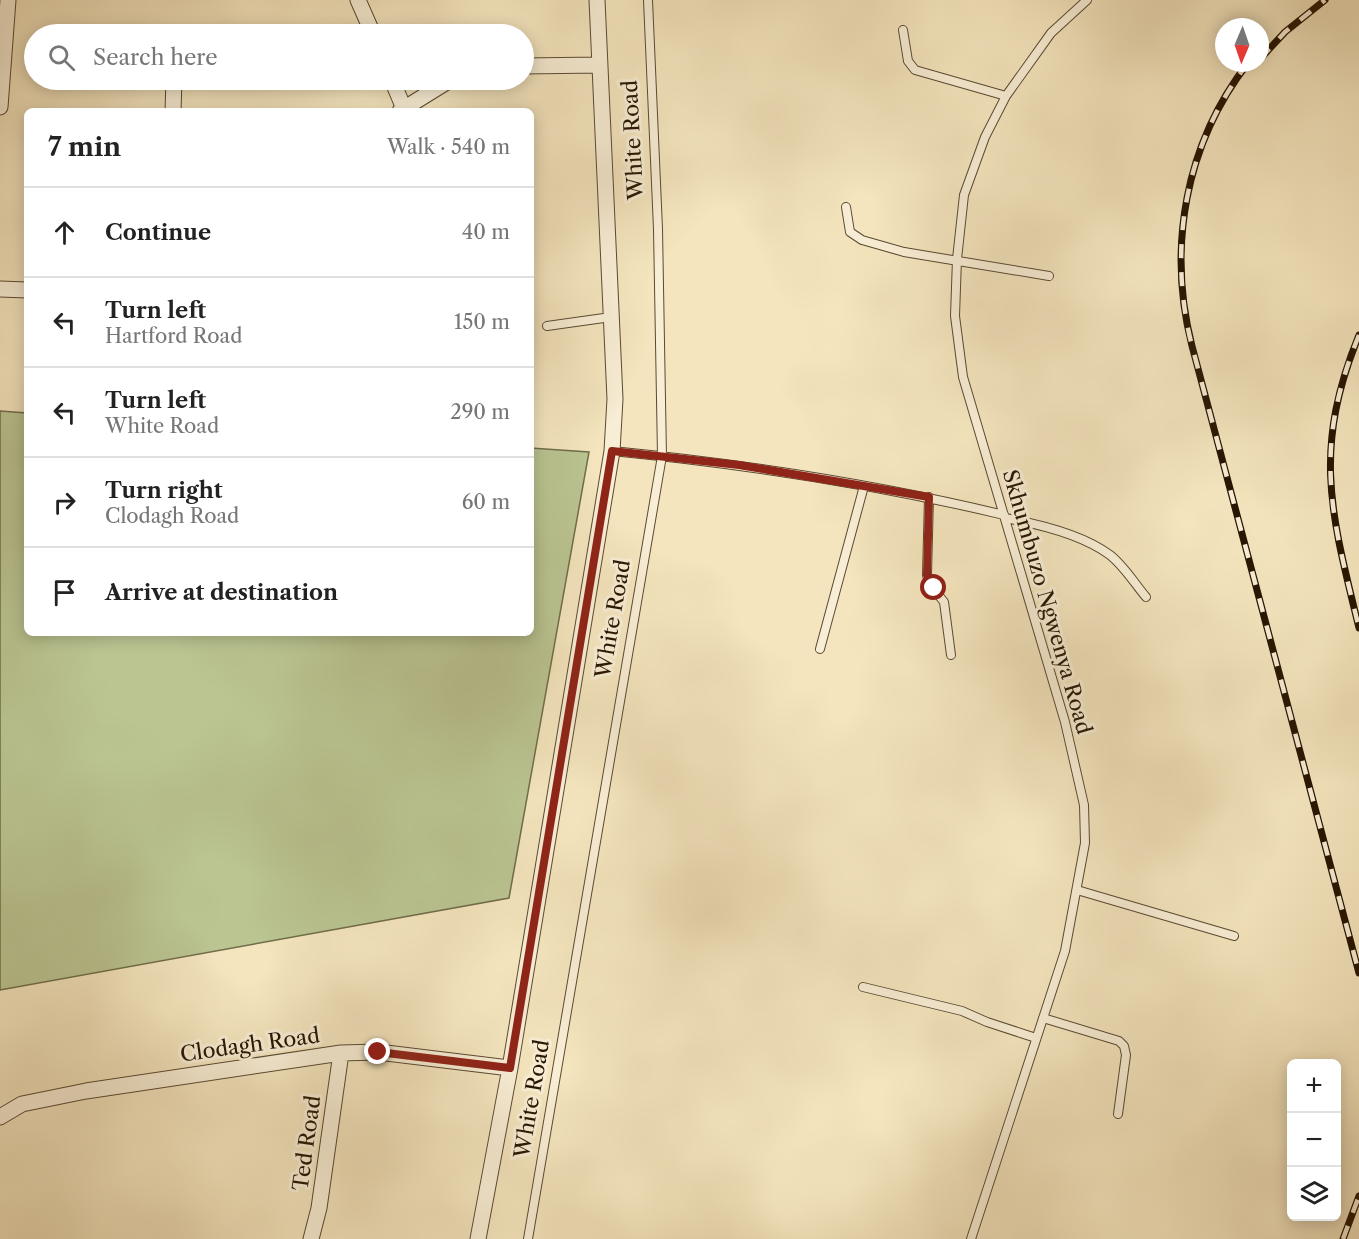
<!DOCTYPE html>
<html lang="en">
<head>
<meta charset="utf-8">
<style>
	body { margin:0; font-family:"Libre Caslon Text",serif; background:#f6f6f6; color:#222 }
	.controls { position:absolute; right:18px; bottom:18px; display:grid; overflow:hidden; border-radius:9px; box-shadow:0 3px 15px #0003 }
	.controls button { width:54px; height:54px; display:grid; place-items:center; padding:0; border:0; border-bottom:2px solid #e0e0e0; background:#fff; color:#222; font:30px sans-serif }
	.compass { position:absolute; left:1215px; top:18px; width:54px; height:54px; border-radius:50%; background:#fff; box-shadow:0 3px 15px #0003; rotate:182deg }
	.stop { position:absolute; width:18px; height:18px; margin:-14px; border:4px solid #8f2418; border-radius:50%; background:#fff }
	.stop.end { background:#8f2418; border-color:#fff; box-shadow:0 2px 6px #0008 }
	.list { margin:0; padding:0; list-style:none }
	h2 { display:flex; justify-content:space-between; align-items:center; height:78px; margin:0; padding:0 24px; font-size:26px }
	h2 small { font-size:20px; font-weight:400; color:#767676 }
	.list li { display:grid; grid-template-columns:39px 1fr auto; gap:18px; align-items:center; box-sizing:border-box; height:90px; padding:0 24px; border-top:2px solid #e0e0e0 }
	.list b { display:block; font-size:22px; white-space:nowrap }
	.list p { margin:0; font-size:20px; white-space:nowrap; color:#767676 }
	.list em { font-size:20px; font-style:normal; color:#767676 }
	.icon { flex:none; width:33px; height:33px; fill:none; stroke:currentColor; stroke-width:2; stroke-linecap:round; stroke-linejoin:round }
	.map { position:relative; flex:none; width:1359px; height:1239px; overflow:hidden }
	.search { position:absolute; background:#fff; box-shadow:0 3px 15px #0003; left:24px; top:24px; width:510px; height:66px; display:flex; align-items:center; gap:15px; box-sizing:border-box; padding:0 21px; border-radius:33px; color:#767676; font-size:22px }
	.panel { position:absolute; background:#fff; box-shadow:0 3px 15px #0003; left:24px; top:108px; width:510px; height:528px; border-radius:9px }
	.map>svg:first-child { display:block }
	.green { fill:#bac592; stroke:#706d4a; stroke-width:1.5 }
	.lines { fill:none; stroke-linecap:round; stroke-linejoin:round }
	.service-casing { stroke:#5a4931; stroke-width:10 }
	.minor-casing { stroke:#5a4931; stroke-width:17 }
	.service { stroke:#f8eed5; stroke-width:8 }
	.minor { stroke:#f8eed5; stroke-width:15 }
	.rail-casing { stroke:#271502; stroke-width:7 }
	.rail { stroke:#f8eed5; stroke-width:4.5; stroke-dasharray:14; stroke-linecap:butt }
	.route { stroke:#8f2418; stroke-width:8 }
	.labels { text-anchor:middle; stroke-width:6; stroke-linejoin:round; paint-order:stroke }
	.street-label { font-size:21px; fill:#271502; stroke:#f8eed5 }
</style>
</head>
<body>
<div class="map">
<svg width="1359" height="1239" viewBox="0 0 1359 1239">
	<rect width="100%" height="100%" fill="#f4e5be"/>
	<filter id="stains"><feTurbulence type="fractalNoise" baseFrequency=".00333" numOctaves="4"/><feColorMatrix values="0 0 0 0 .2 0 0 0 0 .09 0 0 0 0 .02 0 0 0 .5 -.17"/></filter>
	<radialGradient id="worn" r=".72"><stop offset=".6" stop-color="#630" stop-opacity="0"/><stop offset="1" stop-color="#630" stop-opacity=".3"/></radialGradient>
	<path class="green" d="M0,411L27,413V633H531V448L589,452L509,898L0,990Z"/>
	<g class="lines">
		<defs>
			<path id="service" d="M903,30L908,61L915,70L1006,96
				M846,207L850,232L862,240L904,252L1049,276
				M547,326L611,317
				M612,451C744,464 875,484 1004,515
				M929,497L927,575L929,583L944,602L951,655
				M1005,518C1039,524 1082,534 1110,555C1124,566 1135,584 1146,597
				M820,649L864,486
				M1077,890L1234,936
				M863,987L962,1011L987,1022L1036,1038
				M1043,1018L1119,1041L1124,1046L1126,1055L1118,1114
				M528,1239L662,456L658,229L648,0
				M971,1239L1065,951L1085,843L1084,805L1065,722L963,377L955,316L957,259L964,195L985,137L1006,96L1051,33L1087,0"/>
			<path id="minor" d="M358,0L373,34
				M524,66L599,65
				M392,80L405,111
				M0,107L8,0
				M173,111L174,80
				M400,111L450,80
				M0,289L27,290
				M0,1117L22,1104L86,1091L341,1053L378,1052L510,1068
				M311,1239L319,1208L341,1053
				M478,1239L510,1068L612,451L615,399L597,0"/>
		</defs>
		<use href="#service" class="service-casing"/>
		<use href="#minor" class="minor-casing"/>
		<use href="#service" class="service"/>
		<use href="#minor" class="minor"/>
		<defs>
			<path id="rail" d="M1260,59L1285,32L1325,0
				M1248,63C1185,144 1167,248 1192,346L1359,973
				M1359,335C1312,450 1331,513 1359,628
				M1343,1239L1359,1196"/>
		</defs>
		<use href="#rail" class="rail-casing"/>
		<use href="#rail" class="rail"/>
	</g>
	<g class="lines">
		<path class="route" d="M378,1052L510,1068L612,451L739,465L929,497L927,575L934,588"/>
	</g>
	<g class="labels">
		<g class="street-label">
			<text transform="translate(633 140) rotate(-93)" y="7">White Road</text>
			<text transform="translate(1047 602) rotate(74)" y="7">Skhumbuzo Ngwenya Road</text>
			<text transform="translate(613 619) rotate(-80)" y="7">White Road</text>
			<text transform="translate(250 1045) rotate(-8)" y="7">Clodagh Road</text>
			<text transform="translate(532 1099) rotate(-80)" y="7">White Road</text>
			<text transform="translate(307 1143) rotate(-82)" y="7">Ted Road</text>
		</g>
	</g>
	<rect width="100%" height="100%" filter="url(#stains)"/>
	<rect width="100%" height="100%" fill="url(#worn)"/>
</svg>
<div class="controls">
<button>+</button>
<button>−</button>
<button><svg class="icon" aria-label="layers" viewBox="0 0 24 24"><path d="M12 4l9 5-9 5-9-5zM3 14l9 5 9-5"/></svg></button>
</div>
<svg class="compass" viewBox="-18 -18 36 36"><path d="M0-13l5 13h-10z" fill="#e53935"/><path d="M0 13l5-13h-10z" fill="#767676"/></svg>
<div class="stop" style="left:934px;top:588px"></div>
<div class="stop end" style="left:378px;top:1052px"></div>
<div class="search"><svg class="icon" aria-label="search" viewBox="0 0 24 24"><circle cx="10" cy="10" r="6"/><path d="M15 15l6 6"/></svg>Search here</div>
<section class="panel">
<h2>7 min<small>Walk · 540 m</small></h2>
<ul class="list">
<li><svg class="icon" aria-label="ahead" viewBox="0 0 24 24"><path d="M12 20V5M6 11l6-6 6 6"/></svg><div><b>Continue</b></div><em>40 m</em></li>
<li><svg class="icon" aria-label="left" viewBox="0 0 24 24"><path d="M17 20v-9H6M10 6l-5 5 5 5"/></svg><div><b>Turn left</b><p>Hartford Road</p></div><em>150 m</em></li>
<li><svg class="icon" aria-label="left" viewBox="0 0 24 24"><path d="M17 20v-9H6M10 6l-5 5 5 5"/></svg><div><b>Turn left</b><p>White Road</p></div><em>290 m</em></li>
<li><svg class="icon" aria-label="right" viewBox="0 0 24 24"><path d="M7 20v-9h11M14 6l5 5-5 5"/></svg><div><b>Turn right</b><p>Clodagh Road</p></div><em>60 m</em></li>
<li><svg class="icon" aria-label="arrive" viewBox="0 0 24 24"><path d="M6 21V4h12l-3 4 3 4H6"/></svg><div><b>Arrive at destination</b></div></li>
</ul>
</section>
</div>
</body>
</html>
